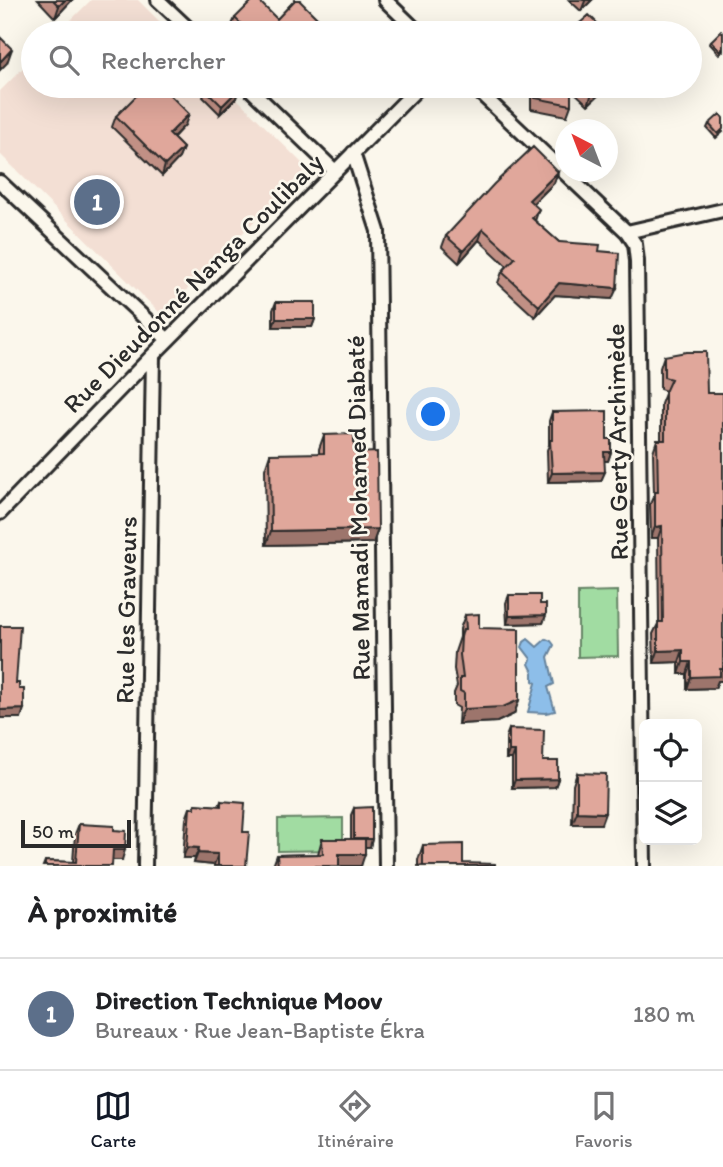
<!DOCTYPE html>
<html lang="fr">
<head>
<meta charset="utf-8">
<style>
	body { margin:0; font-family:Itim,sans-serif; background:#f6f6f6; color:#202124 }
	.controls { position:absolute; right:21px; bottom:21px; display:grid; overflow:hidden; border-radius:10px; box-shadow:0 7px 28px #0002 }
	.controls button { width:63px; height:63px; display:grid; place-items:center; padding:0; border:0; border-bottom:2px solid #e0e0e0; background:#fff; color:#202124; font:35px sans-serif }
	.compass { position:absolute; left:555px; top:119px; width:63px; height:63px; border-radius:50%; background:#fff; box-shadow:0 7px 28px #0002; rotate:318deg }
	.scale { position:absolute; left:21px; bottom:18px; width:110px; box-sizing:border-box; padding-left:7px; border:4px solid #2b2b2b; border-top:0; font-size:19px; line-height:24px; white-space:nowrap; color:#2b2b2b; -webkit-text-stroke:5px #fbf7ec; paint-order:stroke }
	.you { position:absolute; left:434px; top:415px; width:24px; height:24px; margin:-18px; border:5px solid #fff; border-radius:50%; background:#1a73e8; box-shadow:0 0 0 10px #1a73e833 }
	.badge { display:grid; place-items:center; width:46px; height:46px; border-radius:50%; background:#111827; color:#fff; font-size:23px; font-weight:700 }
	.pin { position:absolute; translate:-50% -50%; border:4px solid #fff; box-shadow:0 2px 7px #0006 }
	.list { margin:0; padding:0; list-style:none }
	h2 { display:flex; justify-content:space-between; align-items:center; height:91px; margin:0; padding:0 28px; font-size:30px }
	h2 small { font-size:23px; font-weight:400; color:#757577 }
	.list li { display:grid; grid-template-columns:46px 1fr auto; gap:21px; align-items:center; box-sizing:border-box; height:112px; padding:0 28px; border-top:2px solid #e0e0e0 }
	.list b { display:block; font-size:26px; white-space:nowrap }
	.list p { margin:0; font-size:23px; white-space:nowrap; color:#757577 }
	.list em { font-size:23px; font-style:normal; color:#757577 }
	.icon { flex:none; width:38px; height:38px; fill:none; stroke:currentColor; stroke-width:2; stroke-linecap:round; stroke-linejoin:round }
	.map { position:relative; flex:none; width:723px; height:866px; overflow:hidden }
	.search { position:absolute; background:#fff; box-shadow:0 7px 28px #0002; left:21px; right:21px; top:21px; height:77px; display:flex; align-items:center; gap:18px; box-sizing:border-box; padding:0 24px; border-radius:38px; color:#757577; font-size:26px }
	.sheet { height:203px; background:#fff }
	nav { display:flex; justify-content:space-around; align-items:center; box-sizing:border-box; height:98px; border-top:2px solid #e0e0e0; background:#fff; font-size:19px; color:#757577 }
	nav a { display:grid; justify-items:center; gap:4px }
	nav .on { color:#111827 }
	.map>svg:first-child { display:block }
	.built { fill:#f3dfd4 }
	.green { fill:#a1dca2; stroke:#668466; stroke-width:2 }
	.water { fill:#8dbee9; stroke:#66839d; stroke-width:2 }
	.lines { fill:none; stroke-linecap:round; stroke-linejoin:round }
	.minor-casing { stroke:#2b2b2b; stroke-width:18 }
	.minor { stroke:#fbf7ec; stroke-width:12 }
	.wall { fill:#c19085; stroke:#2b2b2b; stroke-width:2 }
	.shaded-wall { fill:#9d756c; stroke:#2b2b2b; stroke-width:2 }
	.building { fill:#e0a79b; stroke:#2b2b2b; stroke-width:2 }
	.labels { text-anchor:middle; stroke-width:5; stroke-linejoin:round; paint-order:stroke }
	.street-label { font-size:26px; fill:#2b2b2b; stroke:#fbf7ec }
</style>
</head>
<body>
<div class="map">
<svg width="723" height="866" viewBox="0 0 723 866">
	<rect width="100%" height="100%" fill="#fbf7ec"/>
	<filter id="ink" filterUnits="userSpaceOnUse"><feTurbulence type="fractalNoise" baseFrequency=".0143" numOctaves="2"/><feDisplacementMap in="SourceGraphic" scale="14" xChannelSelector="R" yChannelSelector="G"/><feConvolveMatrix kernelMatrix="1 2 1 2 8 2 1 2 1" color-interpolation-filters="sRGB"/></filter>
	<g filter="url(#ink)">
		<path class="built" d="M91,0H138L171,33H58Z
			M33,58V86H224L307,168L162,315L0,154V91Z"/>
		<path class="green" d="M617,591L618,656L578,657V592Z
			M343,818V850L278,851V819Z"/>
		<path class="water" d="M528,639L537,647L546,639L551,641L554,645L548,657L554,684L548,687L555,711L546,713L528,712L536,683L533,681V672L529,664L531,659L522,647L524,642Z"/>
		<g class="lines">
			<defs>
				<path id="minor" d="M158,0L193,33
					M385,0L419,33
					M247,86L335,171
					M473,86L627,232L635,244L637,261L644,866
					M353,153L378,231L386,866
					M0,182L168,340
					M627,232L723,210
					M0,513L153,355L420,86
					M145,866L153,355"/>
			</defs>
			<use href="#minor" class="minor-casing"/>
			<use href="#minor" class="minor"/>
		</g>
		<path class="wall" d="M38,0H72L55,18Z
			M295,0H300L299,1L318,19L315,29L310,33H237L231,27L235,18L277,19Z
			M569,0H592L581,11Z
			M580,23L607,33H580L577,31Z
			M723,33V51L719,54L710,44L711,41Z
			M531,86H615L610,91L605,87L604,90L588,105L571,89V105L567,116L531,109Z
			M206,90H238L236,98L220,114L203,97Z
			M116,116L185,125L173,138L183,148L179,158L162,176L112,127Z
			M709,124L723,132L716,138L707,128Z
			M558,172L554,183L533,204L535,221L559,242L599,251L612,299L555,295L535,317L498,283L502,272L507,266L479,240L459,263L442,247L446,236Z
			M276,302L315,319L312,327H273V310Z
			M664,356L707,393L718,681L715,688L687,689V674H679V662L654,663L653,634L659,622L658,538H651L650,504L654,495L653,452L657,440H661V404L666,391L660,389V368Z
			M552,412L611,452L608,461H604L601,481L548,482L547,450L549,445V421Z
			M324,435L354,453L378,529L373,543L266,545L265,469L270,454H319V449Z
			M509,595L540,604L546,615L543,623L507,624L506,603Z
			M465,615L479,628L519,700L514,714L497,722L458,724L459,708L454,705V693L457,686L454,669L455,652L460,637V629Z
			M509,729L543,761L558,779L555,787L512,788V759H506V737Z
			M577,773L601,824H572L573,785Z
			M221,801L243,832L246,866H214V865L194,863L195,858H183L186,819L190,808H194L195,804L219,806Z
			M354,808L372,839L370,847H365L361,866H273L277,855L318,854L322,839H351V815Z
			M79,824L114,830L122,860H112V866H43L45,861L73,862L75,834Z
			M423,845L463,863L418,866V860Z"/>
		<path class="shaded-wall" d="M65,0H72L55,18L59,6Z
			M585,0H592L581,11L585,1Z
			M318,19L315,29L310,33H304Z
			M12,49L7,63L0,70V62Z
			M600,86H605L604,90L588,105L592,93Z
			M238,90L236,98L220,114L222,106Z
			M189,114L185,125L165,145L169,134Z
			M183,148L179,158L162,176L165,165Z
			M558,172L554,183L525,211L529,200Z
			M539,209L535,221L532,218Z
			M483,229L479,240L459,263L463,251Z
			M559,283L617,288L612,299L555,295L535,317L539,306Z
			M276,319H315L312,327H273Z
			M604,452H611L608,461H601Z
			M605,472L601,481L548,482L552,473Z
			M662,526L658,538H651L655,527Z
			M378,529L373,543L266,545L271,531Z
			M546,615L543,623L507,624L509,616Z
			M683,650L679,662L654,663L658,651Z
			M683,662H691L687,674H679Z
			M720,669H723V681H718L715,688L687,689L691,677Z
			M519,700L514,714L497,722L458,724L464,709Z
			M24,709L21,718H0V710Z
			M509,751H515L512,759H506Z
			M558,779L555,787L512,788L515,780Z
			M577,812L605,813L601,824H572Z
			M354,839H372L370,847H351Z
			M187,847L199,848L195,858H183Z
			M113,850H125L122,860H109Z
			M198,853L218,854L214,865L194,863Z
			M339,854H365L361,866H335Z"/>
		<path class="building" d="M53,0H65L59,6Z
			M253,0H258L277,19L295,0H299L318,19L304,33H240L245,28L235,18Z
			M589,15L607,33H590L580,23Z
			M721,31L723,33V48L720,51L711,41Z
			M0,37L12,49L0,62Z
			M146,86H161L189,114L169,134L183,148L165,165L116,116Z
			M210,86H234L238,90L222,106L206,90Z
			M535,86H571V105L535,98Z
			M584,86H600L592,93Z
			M720,114L723,118V129L718,134L709,124Z
			M533,147L558,172L529,200L539,209L532,218L559,242L600,245L599,251L619,253L617,288L559,283L539,306L502,272L515,258L483,229L463,251L446,236L494,184Z
			M276,302H315V319H276Z
			M686,352H706L707,393H723V669H720V676L691,677V662H683V650L658,651V622H663L662,526L655,527V492H658L657,440H665V392L671,379L664,377V356Z
			M607,411V439H611V452H604L605,472L552,473L550,440H552V412Z
			M354,434V453L377,452L378,529L271,531L270,454L324,453V435Z
			M509,595H540V604H546V615L509,616Z
			M479,614V628L519,629V700L503,707L464,709V693L460,691V678H463L460,655L461,637L463,629H466L465,615Z
			M0,626H20L16,683H19V689H24V709L0,710V712Z
			M509,729L544,730L543,761H558V779L515,780V751H509Z
			M577,773L606,774L605,813L577,812Z
			M221,801L245,803L243,832H249L246,866H218V854L198,853L199,848L187,847L190,808H195V804L221,806Z
			M372,807V839H354V808Z
			M79,824L114,826V830L126,831L125,850H113L112,866H45V861L76,862Z
			M322,839H365V854H339V866H278L277,855L323,854Z
			M463,844V863L495,864V866H419L423,865V845Z"/>
	</g>
	<g class="labels">
		<g class="street-label">
			<text transform="translate(193 283) rotate(-45)" y="9">Rue Dieudonné Nanga Coulibaly</text>
			<text transform="translate(617 442) rotate(-91)" y="9">Rue Gerty Archimède</text>
			<text transform="translate(358 508) rotate(-91)" y="9">Rue Mamadi Mohamed Diabaté</text>
			<text transform="translate(126 610) rotate(-89)" y="9">Rue les Graveurs</text>
		</g>
	</g>
</svg>
<div class="controls">
<button><svg class="icon" aria-label="locate" viewBox="0 0 24 24"><circle cx="12" cy="12" r="6"/><path d="M12 2v4M12 18v4M2 12h4M18 12h4"/></svg></button>
<button><svg class="icon" aria-label="layers" viewBox="0 0 24 24"><path d="M12 4l9 5-9 5-9-5zM3 14l9 5 9-5"/></svg></button>
</div>
<svg class="compass" viewBox="-18 -18 36 36"><path d="M0-13l5 13h-10z" fill="#e53935"/><path d="M0 13l5-13h-10z" fill="#757577"/></svg>
<div class="scale">50 m</div>
<div class="you"></div>
<div class="pin badge" style="left:97px;top:202px;background:#5c6f8a">1</div>
<div class="search"><svg class="icon" aria-label="search" viewBox="0 0 24 24"><circle cx="10" cy="10" r="6"/><path d="M15 15l6 6"/></svg>Rechercher</div>
</div>
<section class="sheet">
<h2>À proximité<small></small></h2>
<ul class="list">
<li><span class="badge" style="background:#5c6f8a">1</span><div><b>Direction Technique Moov</b><p>Bureaux · Rue Jean-Baptiste Ékra</p></div><em>180 m</em></li>
</ul>
</section>
<nav>
<a class="on"><svg class="icon" aria-label="map" viewBox="0 0 24 24"><path d="M3 6l6-2 6 2 6-2v14l-6 2-6-2-6 2zM9 4v14M15 6v14"/></svg>Carte</a>
<a><svg class="icon" aria-label="directions" viewBox="0 0 24 24"><path d="M12 3l9 9-9 9-9-9zM9 14v-3h6M13 9l2 2-2 2"/></svg>Itinéraire</a>
<a><svg class="icon" aria-label="saved" viewBox="0 0 24 24"><path d="M7 4h10v16l-5-4-5 4z"/></svg>Favoris</a>
</nav>
</body>
</html>
